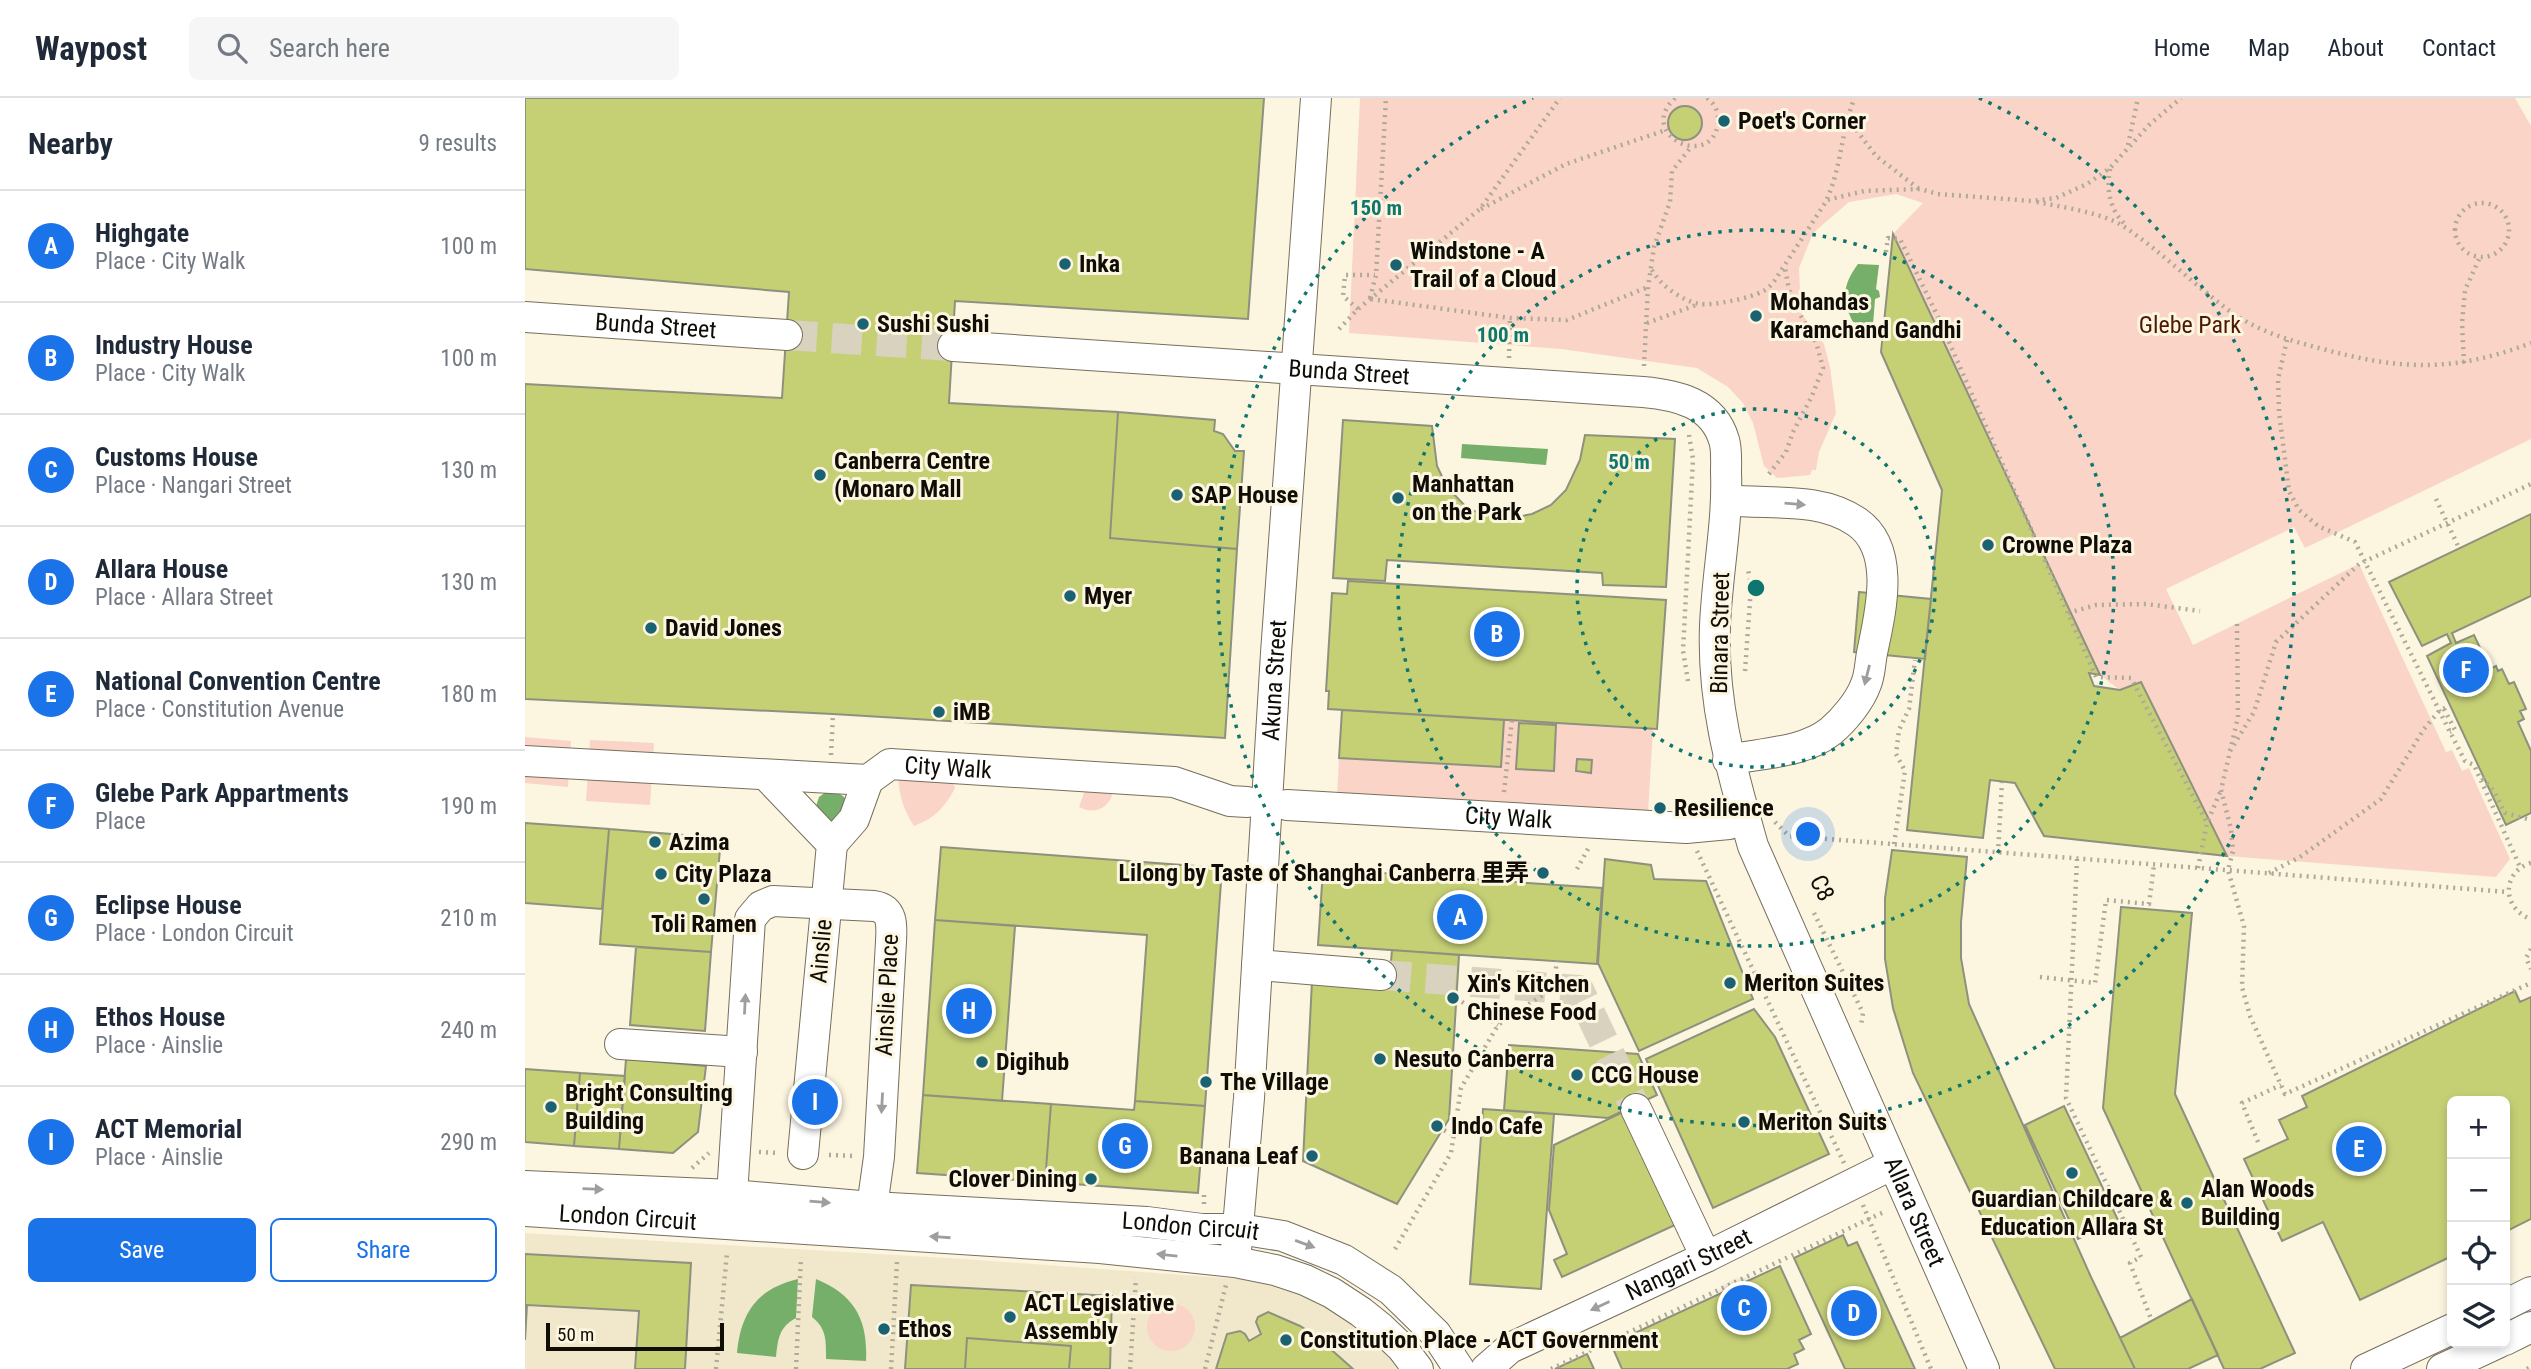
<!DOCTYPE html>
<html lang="en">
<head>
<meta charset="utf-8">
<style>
	body { margin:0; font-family:"Roboto Condensed","Noto Sans SC",sans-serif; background:#f6f6f7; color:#1f2937 }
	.controls { position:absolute; right:21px; bottom:21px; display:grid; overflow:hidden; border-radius:10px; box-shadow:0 4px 10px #0003 }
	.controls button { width:63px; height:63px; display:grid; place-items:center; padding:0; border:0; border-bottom:2px solid #e0e1e3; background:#fff; color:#1f2937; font:35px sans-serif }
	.scale { position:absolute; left:21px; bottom:18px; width:178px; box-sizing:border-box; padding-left:7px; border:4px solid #100d07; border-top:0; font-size:19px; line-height:24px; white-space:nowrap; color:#100d07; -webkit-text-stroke:5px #fcf5e0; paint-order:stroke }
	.you { position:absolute; left:1284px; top:737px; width:24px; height:24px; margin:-18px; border:5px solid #fff; border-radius:50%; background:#1a73e8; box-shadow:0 0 0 10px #1a73e833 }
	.badge { display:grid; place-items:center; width:46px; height:46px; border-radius:50%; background:#1a73e8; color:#fff; font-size:23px; font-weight:700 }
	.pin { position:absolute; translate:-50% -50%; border:4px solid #fff; box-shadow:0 2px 7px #0006 }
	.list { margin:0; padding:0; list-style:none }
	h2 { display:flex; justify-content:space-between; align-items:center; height:91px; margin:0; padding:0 28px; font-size:30px }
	h2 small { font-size:23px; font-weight:400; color:#747a83 }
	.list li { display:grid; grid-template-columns:46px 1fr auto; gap:21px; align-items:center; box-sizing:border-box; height:112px; padding:0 28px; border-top:2px solid #e0e1e3 }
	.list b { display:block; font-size:26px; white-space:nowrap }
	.list p { margin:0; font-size:23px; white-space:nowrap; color:#747a83 }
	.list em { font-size:23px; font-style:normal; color:#747a83 }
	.actions { display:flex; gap:14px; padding:21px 28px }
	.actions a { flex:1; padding:16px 0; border:2px solid #1a73e8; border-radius:10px; text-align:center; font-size:24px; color:#1a73e8 }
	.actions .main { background:#1a73e8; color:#fff }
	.icon { flex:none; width:38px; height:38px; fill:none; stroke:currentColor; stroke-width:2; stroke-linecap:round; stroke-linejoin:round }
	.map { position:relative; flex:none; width:2006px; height:1271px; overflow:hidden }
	header { display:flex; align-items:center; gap:42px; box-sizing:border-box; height:98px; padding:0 35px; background:#fff; border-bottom:2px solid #e0e1e3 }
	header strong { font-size:33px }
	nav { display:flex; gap:38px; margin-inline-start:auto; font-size:24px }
	.search { width:490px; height:63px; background:#f6f6f7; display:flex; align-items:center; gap:18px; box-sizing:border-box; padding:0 24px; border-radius:10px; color:#747a83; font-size:26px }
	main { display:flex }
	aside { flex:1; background:#fff }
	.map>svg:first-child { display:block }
	.built { fill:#f1e8cc }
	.green { fill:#fad4c7 }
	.water { fill:#76af69 }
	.building { fill:#c5d075; stroke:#8e917e; stroke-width:2 }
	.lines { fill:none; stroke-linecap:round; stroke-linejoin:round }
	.minor-tunnel { stroke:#d9d2bf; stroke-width:30; stroke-dasharray:30 15; stroke-linecap:butt }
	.minor-casing { stroke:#766f5d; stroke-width:32 }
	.path { stroke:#aea999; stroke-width:4.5; stroke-dasharray:2 5; stroke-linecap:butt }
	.minor { stroke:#fff; stroke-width:30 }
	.oneway { fill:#9f9e9c }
	.ring { fill:none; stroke:#0f766e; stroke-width:3.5; stroke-dasharray:3.5 7 }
	.poi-dot { fill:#1a6271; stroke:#fcf5e0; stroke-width:2.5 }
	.labels { text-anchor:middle; stroke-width:6; stroke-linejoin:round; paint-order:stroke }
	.poi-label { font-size:24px; font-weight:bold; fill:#100d07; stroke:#fcf5e0; text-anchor:start }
	.park-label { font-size:24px; fill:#4e1803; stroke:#fcf5e0 }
	.street-label { font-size:24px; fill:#100d07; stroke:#fcf5e0 }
	.centre { fill:#0f766e; stroke:#fcf5e0; stroke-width:3.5 }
	.ring-label { font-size:21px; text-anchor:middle; font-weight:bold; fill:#0f766e; stroke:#fcf5e0; stroke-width:6; stroke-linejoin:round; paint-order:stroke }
</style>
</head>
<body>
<header>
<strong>Waypost</strong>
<div class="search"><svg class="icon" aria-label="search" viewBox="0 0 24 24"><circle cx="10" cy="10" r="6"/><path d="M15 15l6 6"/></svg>Search here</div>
<nav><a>Home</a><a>Map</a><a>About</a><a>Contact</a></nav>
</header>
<main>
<aside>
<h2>Nearby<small>9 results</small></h2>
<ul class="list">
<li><span class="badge">A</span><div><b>Highgate</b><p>Place · City Walk</p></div><em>100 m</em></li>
<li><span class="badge">B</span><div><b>Industry House</b><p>Place · City Walk</p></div><em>100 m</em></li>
<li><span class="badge">C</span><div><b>Customs House</b><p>Place · Nangari Street</p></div><em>130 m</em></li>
<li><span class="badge">D</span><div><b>Allara House</b><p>Place · Allara Street</p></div><em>130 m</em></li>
<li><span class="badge">E</span><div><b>National Convention Centre</b><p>Place · Constitution Avenue</p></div><em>180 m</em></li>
<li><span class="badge">F</span><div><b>Glebe Park Appartments</b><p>Place</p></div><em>190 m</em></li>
<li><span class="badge">G</span><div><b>Eclipse House</b><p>Place · London Circuit</p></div><em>210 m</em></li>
<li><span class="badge">H</span><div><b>Ethos House</b><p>Place · Ainslie</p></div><em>240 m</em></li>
<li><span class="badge">I</span><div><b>ACT Memorial</b><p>Place · Ainslie</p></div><em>290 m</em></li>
</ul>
<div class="actions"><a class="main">Save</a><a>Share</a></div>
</aside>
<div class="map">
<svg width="2006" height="1271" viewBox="0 0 2006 1271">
	<rect width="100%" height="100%" fill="#fcf5e0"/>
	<path class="built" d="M0,1135L438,1161L728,1182L765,1192L805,1210L852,1246L875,1271H0Z"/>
	<path class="green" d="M835,0H1990L2006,28V341L1780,450L1769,429L1641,491L1668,547L1834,466L1921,654L1927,652L1937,673L1944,670L1985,761L1971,779L1702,758L1616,584L1595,592L1575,577L1368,136L1398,105L1371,96L1324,104L1288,135L1274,170L1276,215L1299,246L1305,269L1311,315L1294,354L1291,372H1287L1285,377L1252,380L1239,368L1228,325L1218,305L1203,289L1172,270L1036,251L824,235Z
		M979,622L1128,631L1123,715L812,698L814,660L975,669Z
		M0,639L46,643L43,689L0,685Z
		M65,642L129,645L125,707L61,703Z
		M373,671L428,685L430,690C421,708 409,721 389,728C377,709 373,694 373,671Z
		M560,692L588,694C584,711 569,717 554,709Z
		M622 1229a24 24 0 1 1 48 0a24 24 0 1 1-48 0Z"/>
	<path class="water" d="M1333,166L1354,167L1351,191L1354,193L1355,199L1350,201L1348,227L1328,224C1316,201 1318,186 1333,166Z
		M937,346L1023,351L1021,367L936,360Z
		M301,694C314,694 320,696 324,709L307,727L290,711L294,699Z
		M273,1181L271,1220C254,1229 253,1241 251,1259L212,1255C216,1214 232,1191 273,1181Z
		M291,1181C330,1197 343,1222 341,1263L301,1261C301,1243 302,1231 287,1219Z"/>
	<path class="building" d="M0,0H739L723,221L430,203L424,305L593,314L585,440L712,451L700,640L308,616L0,601V286L257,300L264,194L0,171Z
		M1143 25a17 17 0 1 1 34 0a17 17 0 1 1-34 0Z
		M1368,136L1575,577L1564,575L1569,588L1595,592L1616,584L1702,758L1519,738L1490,685L1465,682L1458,740L1382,732L1417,392L1356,254Z
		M593,314L690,322L689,333L698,336L710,353H719L712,451L585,440Z
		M818,322L907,328L912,368L922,389L943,411L977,422L1007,416L1026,407L1041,392L1055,362L1060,337L1150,341L1141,489L1078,487L1077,475L862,462L860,483L808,480Z
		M2006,416V498L1927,535L1931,545L1949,537L1965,571L1971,568L1973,573L1977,571L1984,586L1989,584L2001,611L1995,613L1999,621L1993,624L2006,653V715L1981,727L1902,558L1926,545L1922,536L1897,548L1864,484Z
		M823,483L1141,502L1132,631L803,611L804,593H801L807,495L822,496Z
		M1334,494L1406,501L1400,561L1329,554Z
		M817,612L979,622L976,669L814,660Z
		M994,625L1031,627L1029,673L991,671Z
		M1052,661L1067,662L1066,675L1051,673Z
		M0,725L84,731L77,811L0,805Z
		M84,731L196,740L186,854L75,846Z
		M416,749L697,770L680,1008L610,1003L622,837L410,822Z
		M1367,752L1442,759L1436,824V860L1444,906L1566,1179L1610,1271H1530L1388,975L1368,910L1360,861V800Z
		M1080,761L1126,767L1129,781L1181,783L1228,901L1114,953L1073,865Z
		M798,771L1077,790L1072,866L793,847Z
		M1596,809L1667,815L1650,996L1770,1255L1735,1271H1699L1578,1010Z
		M410,822L490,828L477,1003L398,997Z
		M111,849L186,854L180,933L105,927Z
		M867,852L934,857L924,1021L872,1106L778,1063L787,883L864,886Z
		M1990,893L1995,904L2006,899V1121L1980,1134V1003H1927V1158L1835,1202L1798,1124L1757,1143L1719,1061L1763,1041L1754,1022L1782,1009L1777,998Z
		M1229,911L1250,939L1304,1056L1188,1110L1121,961Z
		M984,947L1113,956L1132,997L1083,1020L979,1012Z
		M101,961L181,968L173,1034L148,1055L94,1051Z
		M0,971L55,975L49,1048L0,1044Z
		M55,975L100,978L94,1051L49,1048Z
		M398,997L526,1006L520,1084L392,1075Z
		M610,1003L680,1008L673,1095L520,1084L526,1006L609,1012Z
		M1539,1008L1593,1122L1553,1141L1500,1027Z
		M958,1011L1029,1016L1016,1191L945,1186Z
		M1098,1014L1150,1127L1037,1179L1029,1162L1042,1156L1024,1112L1029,1047Z
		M1318,1137L1323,1148L1332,1144L1390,1271H1320L1269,1160Z
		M0,1156L166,1165L160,1271H110L114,1213L2,1207L0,1242Z
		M1255,1168L1286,1236L1274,1242L1279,1251L1269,1256L1273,1266L1262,1271H1097L1086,1246Z
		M386,1187L587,1198L585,1271H544L546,1248L442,1240L440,1271H380Z
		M1667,1201L1693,1257L1663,1271H1610L1595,1240Z
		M743,1214L775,1228L791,1238L828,1271H691L702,1236L715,1233L720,1236L724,1243L736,1236L731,1224L733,1219Z
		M442,1240L546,1248L544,1271H440Z
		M1062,1256L1069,1271H1030Z"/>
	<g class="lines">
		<path class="minor-tunnel" d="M262,237L428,248
			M856,877L1054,892L1111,1011"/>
		<defs>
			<g id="minor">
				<path id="s1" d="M0,219L262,237"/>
				<path id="s2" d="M428,248L1118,294C1152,297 1188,305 1199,342C1202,351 1201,364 1201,374C1203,425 1192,476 1190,528C1187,607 1207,673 1228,748L1459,1271"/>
				<path d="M1202,402C1245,407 1294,398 1332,424C1372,452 1355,516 1347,555C1345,565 1345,577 1341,586C1335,603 1319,622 1306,633C1279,655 1236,655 1203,662"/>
				<path id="s3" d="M0,663L343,682L365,666L649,684L705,703L722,704"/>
				<path d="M241,677L307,746L278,1056"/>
				<path id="s4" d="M762,707L1161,730L1204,726"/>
				<path d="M307,746L329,721L343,682"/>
				<path d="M732,867L856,877"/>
				<path d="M95,946L217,954"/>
				<path d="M1111,1011L1181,1159"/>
				<path id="s5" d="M0,1088L207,1097L347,1109L622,1124L677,1131H714L758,1138L819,1162L866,1192L911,1236L934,1271"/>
				<path d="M221,1108L207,1097L225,821L236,808L248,803L349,808C368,811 367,827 366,843L354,1059L347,1109L333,1121"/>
				<path id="s6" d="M0,1113L575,1150L710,1164L750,1172L780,1182L807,1195L836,1214L856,1230L877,1250L893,1271"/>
				<path id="s7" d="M710,1164L724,1000L751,555L791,0"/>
				<path d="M1980,1207L2006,1194"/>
				<path d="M1980,1242L2006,1229"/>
				<path id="s8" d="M961,1271L985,1250L1181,1159L1368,1066"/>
				<path d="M1841,1271L1927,1231"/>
				<path d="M1917,1271L1973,1245"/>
			</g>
		</defs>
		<use href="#minor" class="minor-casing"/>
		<path class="path" d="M1150,0C1110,37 1187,73 1193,25C1194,14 1190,6 1182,0
			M1323,21L1351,58L1394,91
			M1603,47L1613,0
			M1585,71C1581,92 1585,113 1601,127
			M1302,101C1316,70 1316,36 1328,4L1326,0
			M1512,104C1537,109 1565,113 1589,123C1603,130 1616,141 1628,150C1654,171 1679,194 1706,214C1733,233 1763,242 1794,250C1874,272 1927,275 2006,245
			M1930 132a27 27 0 1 1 54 0a27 27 0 1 1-54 0Z
			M956,111L1041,66L1141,32
			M1361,154L1363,140L1375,141L1413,219L1571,579L1606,580L1682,725
			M1127,172C1135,187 1156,202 1174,206C1187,208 1227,200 1238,193C1243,191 1247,186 1250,182L1302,102L1339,93L1395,91L1413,96L1507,103L1531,100L1562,86L1585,70L1625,26L1656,0
			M845,200L851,177L861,0
			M846,201L985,220L1042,222L1123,189
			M833,211L818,198L820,177H850
			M1122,225L1174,206
			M814,231L833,211L955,111L1035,0
			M1762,242L1753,281L1754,314L1764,393L1774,412L1793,428L1830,444L1925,634L1940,663L1949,667L1995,769
			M984,260L985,220
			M1939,265L1937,225L1940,192L1955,159
			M1119,268L1123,189L1129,149L1145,104L1147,73L1166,49
			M1244,376L1261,354L1268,334L1287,298L1298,270L1291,244L1276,218L1264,192L1260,170
			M1911,401L1934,450
			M1543,515L1571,507L1621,506L1675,513
			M1712,526L1713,619L1696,692L1706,731L1708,753L1703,772L1719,828L1717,889L1725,918L1760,996L2006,885
			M1220,573L1226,489L1223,471
			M1163,583L1158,553L1168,361L1164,337
			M1919,611L1930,632L1925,634
			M1705,653L1729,614L1751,544L1834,466L2006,386
			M306,657L308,616
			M1957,680L1969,693L1980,715L2006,722
			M979,694L987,622
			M1250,724L1264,738L1983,794
			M1369,746L1380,673L1371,656L1374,632L1384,611L1390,562
			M1172,753L1319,1065
			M1473,755L1477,684
			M1552,761L1541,1000L1616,1159L1605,1165L1626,1221
			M2006,765C1976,774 1977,811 2006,821
			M1673,770L1682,725L1696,692
			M1052,771L1064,749
			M1744,775L1775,759L1856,701L1899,631L1914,613L1922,609
			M1289,815L1338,915L1336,928
			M2006,851L2001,860L2006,871
			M1515,879L1570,885L1581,802L1624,806L1629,767
			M931,900L973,927
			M913,1029L928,1037
			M1733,1044L1717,1005L1756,987
			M234,1054L253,1055
			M304,1057L330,1058
			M167,1070L184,1055
			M679,1106V1094
			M1338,1107L1406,1271
			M870,1151L926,1055L936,990L973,927L1028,890L1032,863
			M191,1271L202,1155
			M271,1271L276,1159
			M366,1271L372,1164
			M605,1271L611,1180
			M680,1271L701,1187
			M1026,1271L1361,1113
			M2002,1271L2006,1269"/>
		<use href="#minor" class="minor"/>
	</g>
	<defs><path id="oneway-solid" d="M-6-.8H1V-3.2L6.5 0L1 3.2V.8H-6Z" transform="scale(1.75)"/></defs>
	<g class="oneway">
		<use href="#oneway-solid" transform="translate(1270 406) rotate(5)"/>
		<use href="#oneway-solid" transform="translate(1342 577) rotate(104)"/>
		<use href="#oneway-solid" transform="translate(220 906) rotate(-87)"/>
		<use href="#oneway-solid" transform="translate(357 1005) rotate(93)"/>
		<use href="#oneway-solid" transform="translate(68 1091) rotate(2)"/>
		<use href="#oneway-solid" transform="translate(295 1104) rotate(5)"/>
		<use href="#oneway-solid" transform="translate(415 1139) rotate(-176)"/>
		<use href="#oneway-solid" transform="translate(780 1146) rotate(20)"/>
		<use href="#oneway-solid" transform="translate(642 1157) rotate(-174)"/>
		<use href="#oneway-solid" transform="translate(1075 1208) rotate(155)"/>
	</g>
	<g class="ring">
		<circle cx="1231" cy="490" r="179"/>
		<circle cx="1231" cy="490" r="358"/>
		<path d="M1454 0A538 538 0 1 1 1008 0"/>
	</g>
	<g class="poi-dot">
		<circle cx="1199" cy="23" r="7"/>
		<circle cx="540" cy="166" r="7"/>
		<circle cx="871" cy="167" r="7"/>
		<circle cx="1231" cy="218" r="7"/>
		<circle cx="338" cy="226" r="7"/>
		<circle cx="295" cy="377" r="7"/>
		<circle cx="652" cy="397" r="7"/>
		<circle cx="873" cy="400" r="7"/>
		<circle cx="1463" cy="447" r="7"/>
		<circle cx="545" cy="498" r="7"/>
		<circle cx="126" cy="530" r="7"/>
		<circle cx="414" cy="614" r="7"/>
		<circle cx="1135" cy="710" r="7"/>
		<circle cx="130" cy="744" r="7"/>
		<circle cx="1018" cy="775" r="7"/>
		<circle cx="136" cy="776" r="7"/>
		<circle cx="179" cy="801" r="7"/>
		<circle cx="1205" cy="885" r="7"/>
		<circle cx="928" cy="900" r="7"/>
		<circle cx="855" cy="961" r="7"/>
		<circle cx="457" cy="964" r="7"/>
		<circle cx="1052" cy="977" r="7"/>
		<circle cx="681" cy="984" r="7"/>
		<circle cx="26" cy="1009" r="7"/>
		<circle cx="1219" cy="1024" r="7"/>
		<circle cx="912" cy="1028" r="7"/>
		<circle cx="787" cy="1058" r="7"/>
		<circle cx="1547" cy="1075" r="7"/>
		<circle cx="566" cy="1081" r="7"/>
		<circle cx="1662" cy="1105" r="7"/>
		<circle cx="485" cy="1219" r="7"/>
		<circle cx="359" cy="1231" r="7"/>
		<circle cx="761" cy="1242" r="7"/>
	</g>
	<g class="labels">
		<g class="poi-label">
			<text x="1213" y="31">Poet's Corner</text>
			<text x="885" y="161">Windstone - A<tspan x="885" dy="28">Trail of a Cloud</tspan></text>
			<text x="554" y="174">Inka</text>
			<text x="1245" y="212">Mohandas<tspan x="1245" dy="28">Karamchand Gandhi</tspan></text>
			<text x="352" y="234">Sushi Sushi</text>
			<text x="309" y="371">Canberra Centre<tspan x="309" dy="28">(Monaro Mall</tspan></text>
			<text x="887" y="394">Manhattan<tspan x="887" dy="28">on the Park</tspan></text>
			<text x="666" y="405">SAP House</text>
			<text x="1477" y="455">Crowne Plaza</text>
			<text x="559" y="506">Myer</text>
			<text x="140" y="538">David Jones</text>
			<text x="428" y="622">iMB</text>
			<text x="1149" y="718">Resilience</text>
			<text x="144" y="752">Azima</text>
			<text x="1004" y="783" text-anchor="end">Lilong by Taste of Shanghai Canberra 里弄</text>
			<text x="150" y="784">City Plaza</text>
			<text x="179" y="834" text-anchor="middle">Toli Ramen</text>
			<text x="1219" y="893">Meriton Suites</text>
			<text x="942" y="894">Xin's Kitchen<tspan x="942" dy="28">Chinese Food</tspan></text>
			<text x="869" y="969">Nesuto Canberra</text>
			<text x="471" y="972">Digihub</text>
			<text x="1066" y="985">CCG House</text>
			<text x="695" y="992">The Village</text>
			<text x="40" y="1003">Bright Consulting<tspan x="40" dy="28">Building</tspan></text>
			<text x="1233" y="1032">Meriton Suits</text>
			<text x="926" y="1036">Indo Cafe</text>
			<text x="773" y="1066" text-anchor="end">Banana Leaf</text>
			<text x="552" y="1089" text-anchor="end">Clover Dining</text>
			<text x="1676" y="1099">Alan Woods<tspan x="1676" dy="28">Building</tspan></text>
			<text x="1547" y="1109" text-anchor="middle">Guardian Childcare &amp;<tspan x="1547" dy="28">Education Allara St</tspan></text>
			<text x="499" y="1213">ACT Legislative<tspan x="499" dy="28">Assembly</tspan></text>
			<text x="373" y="1239">Ethos</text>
			<text x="775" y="1250">Constitution Place - ACT Government</text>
		</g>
		<g class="park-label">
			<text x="1665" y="235">Glebe Park</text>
		</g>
		<g class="street-label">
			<text dy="8" stroke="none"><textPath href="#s1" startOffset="131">Bunda Street</textPath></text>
			<text dy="8" stroke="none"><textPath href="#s2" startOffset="397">Bunda Street</textPath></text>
			<text transform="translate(1195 535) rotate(-89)" y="8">Binara Street</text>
			<text dy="8" stroke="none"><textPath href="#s7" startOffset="583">Akuna Street</textPath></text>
			<text dy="8" stroke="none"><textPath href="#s3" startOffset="429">City Walk</textPath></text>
			<text dy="8" stroke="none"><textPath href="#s4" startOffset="222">City Walk</textPath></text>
			<text transform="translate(1297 790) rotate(64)" y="8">C8</text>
			<text transform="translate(296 853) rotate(-85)" y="8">Ainslie</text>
			<text transform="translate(362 897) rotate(-87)" y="8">Ainslie Place</text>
			<text dy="8" stroke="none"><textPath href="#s2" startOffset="1603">Allara Street</textPath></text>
			<text dy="8" stroke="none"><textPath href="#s6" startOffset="103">London Circuit</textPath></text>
			<text dy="8" stroke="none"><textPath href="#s5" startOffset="667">London Circuit</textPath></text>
			<text dy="8" stroke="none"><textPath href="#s8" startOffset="229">Nangari Street</textPath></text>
		</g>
	</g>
	<circle cx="1231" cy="490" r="10" class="centre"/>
	<g class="ring-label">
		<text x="851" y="117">150 m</text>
		<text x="978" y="244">100 m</text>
		<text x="1104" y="371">50 m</text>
	</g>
</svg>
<div class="controls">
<button>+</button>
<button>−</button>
<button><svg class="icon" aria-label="locate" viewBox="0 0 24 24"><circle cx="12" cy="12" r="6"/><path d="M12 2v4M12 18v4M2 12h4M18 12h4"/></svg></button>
<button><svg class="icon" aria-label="layers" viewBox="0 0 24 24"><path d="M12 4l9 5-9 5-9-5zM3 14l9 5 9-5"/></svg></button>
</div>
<div class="scale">50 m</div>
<div class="you"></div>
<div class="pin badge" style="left:935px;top:819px">A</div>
<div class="pin badge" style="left:972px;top:536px">B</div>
<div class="pin badge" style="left:1219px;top:1210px">C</div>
<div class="pin badge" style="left:1329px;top:1215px">D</div>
<div class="pin badge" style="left:1834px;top:1051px">E</div>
<div class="pin badge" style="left:1941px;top:572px">F</div>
<div class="pin badge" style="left:600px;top:1048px">G</div>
<div class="pin badge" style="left:444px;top:913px">H</div>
<div class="pin badge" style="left:290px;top:1004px">I</div>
</div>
</main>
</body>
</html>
